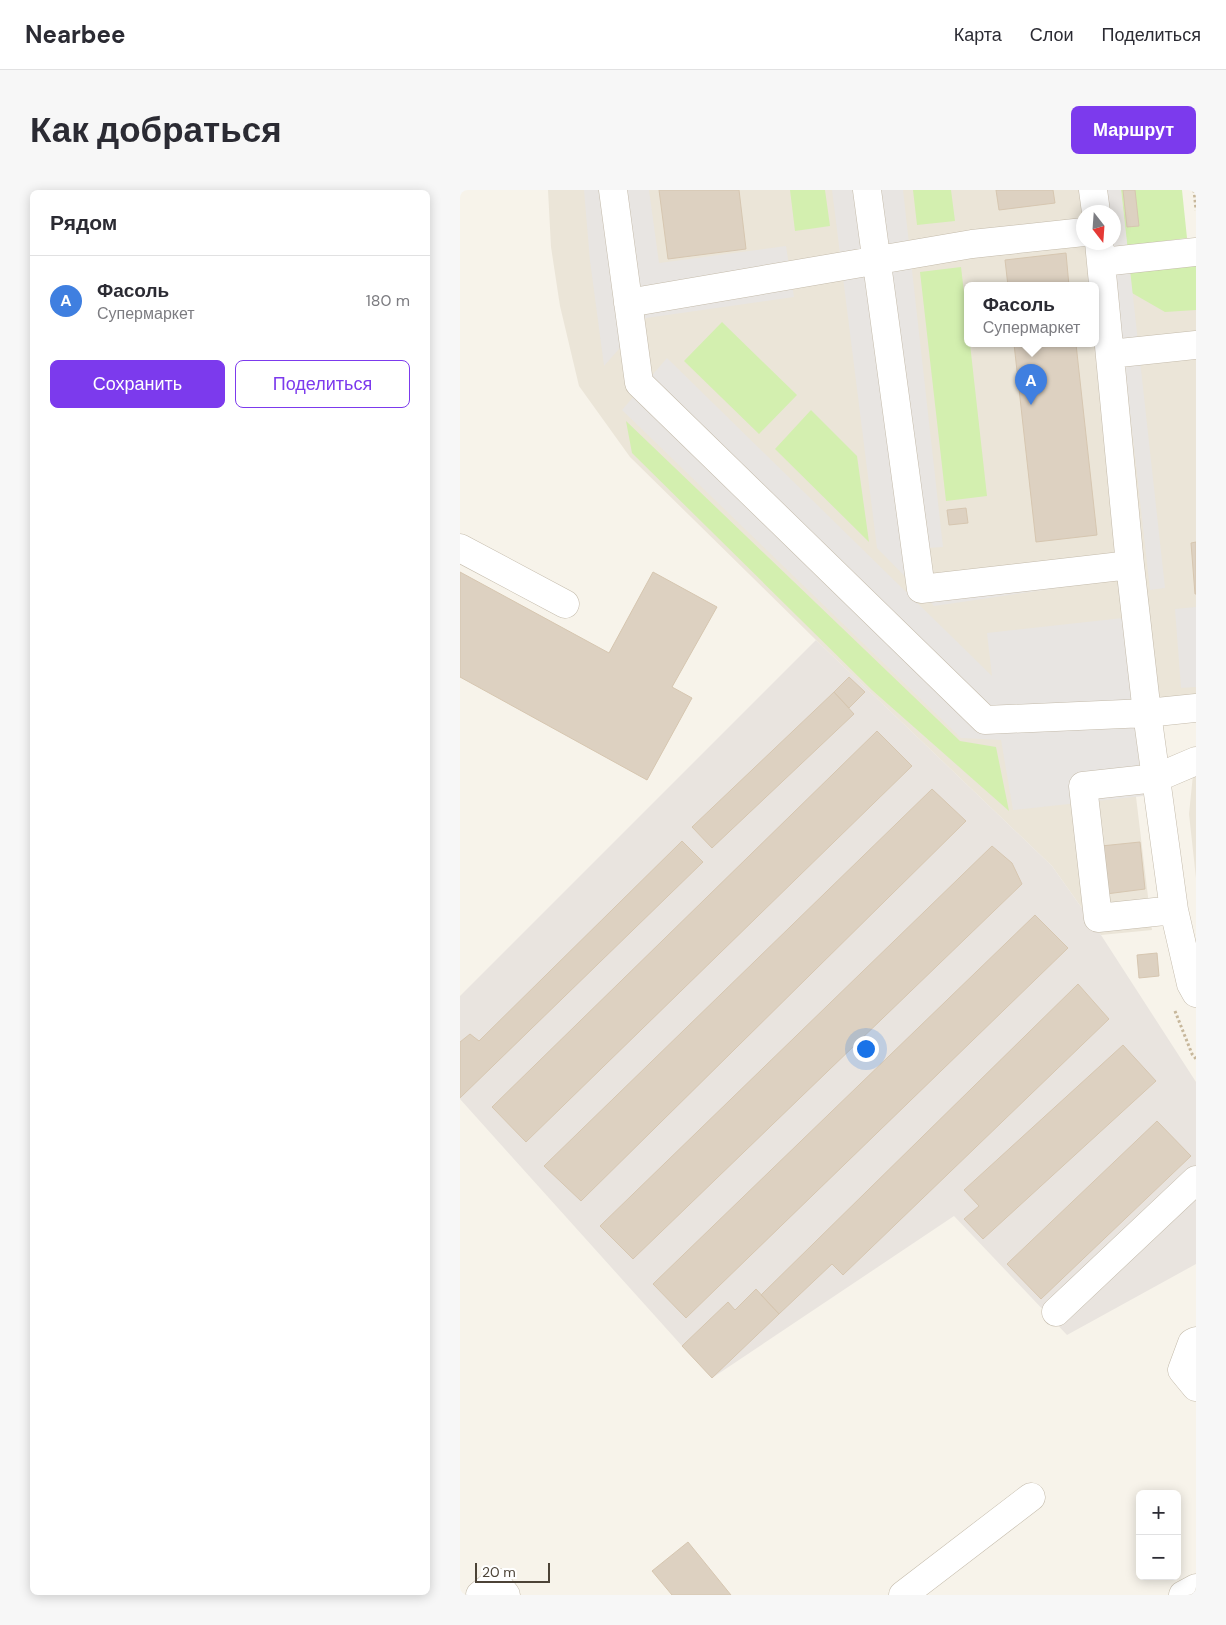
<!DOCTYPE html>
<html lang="ru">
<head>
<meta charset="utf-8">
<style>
	body { margin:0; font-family:"DM Sans",sans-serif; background:#f7f7f7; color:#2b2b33 }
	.controls { position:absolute; right:15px; bottom:15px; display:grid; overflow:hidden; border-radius:8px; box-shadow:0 2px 12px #0003 }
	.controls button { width:45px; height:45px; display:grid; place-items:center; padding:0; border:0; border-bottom:1px solid #e1e1e2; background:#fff; color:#2b2b33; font:25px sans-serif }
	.compass { position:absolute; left:616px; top:15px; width:45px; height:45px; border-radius:50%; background:#fff; box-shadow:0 2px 12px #0003; rotate:163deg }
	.scale { position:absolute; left:15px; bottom:12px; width:75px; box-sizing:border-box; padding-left:5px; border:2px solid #4c4337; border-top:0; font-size:14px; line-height:18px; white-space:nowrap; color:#4c4337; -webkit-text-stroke:4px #fff; paint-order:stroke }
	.you { position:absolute; left:405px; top:858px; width:18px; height:18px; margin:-12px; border:4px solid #fff; border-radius:50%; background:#1a73e8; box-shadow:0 0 0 8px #1a73e833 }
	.badge { display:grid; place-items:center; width:32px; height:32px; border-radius:50%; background:#7c3aed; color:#fff; font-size:16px; font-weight:700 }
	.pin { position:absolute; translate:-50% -41px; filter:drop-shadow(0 1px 2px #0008) }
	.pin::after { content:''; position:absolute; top:26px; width:18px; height:15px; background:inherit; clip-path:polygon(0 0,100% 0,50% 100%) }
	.popup { position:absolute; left:504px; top:92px; width:135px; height:65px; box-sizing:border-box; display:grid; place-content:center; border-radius:8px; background:#fff; filter:drop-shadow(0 1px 4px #0005); font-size:16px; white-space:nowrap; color:#7c7c81 }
	.popup b { font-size:19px; color:#2b2b33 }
	.popup::after { content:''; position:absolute; left:50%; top:100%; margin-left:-10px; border:10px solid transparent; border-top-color:#fff }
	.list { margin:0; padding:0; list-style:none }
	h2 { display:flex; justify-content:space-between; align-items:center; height:65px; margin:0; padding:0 20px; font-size:21px }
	h2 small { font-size:16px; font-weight:400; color:#7c7c81 }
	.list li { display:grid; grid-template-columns:32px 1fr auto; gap:15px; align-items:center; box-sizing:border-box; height:90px; padding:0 20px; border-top:1px solid #e1e1e2 }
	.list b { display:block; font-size:19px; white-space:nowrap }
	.list p { margin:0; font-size:16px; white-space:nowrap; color:#7c7c81 }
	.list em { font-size:16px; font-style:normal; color:#7c7c81 }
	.actions { display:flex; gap:10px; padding:15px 20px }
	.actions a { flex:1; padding:11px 0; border:1px solid #7c3aed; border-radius:8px; text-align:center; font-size:18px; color:#7c3aed }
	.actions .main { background:#7c3aed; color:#fff }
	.map { position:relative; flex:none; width:736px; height:1405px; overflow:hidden; border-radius:8px }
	header { display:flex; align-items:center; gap:30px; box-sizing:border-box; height:70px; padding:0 25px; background:#fff; border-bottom:1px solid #e1e1e2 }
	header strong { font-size:24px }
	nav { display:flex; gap:28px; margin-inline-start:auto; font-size:18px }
	.intro { display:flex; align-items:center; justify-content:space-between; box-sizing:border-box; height:120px; padding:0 30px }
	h1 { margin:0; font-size:35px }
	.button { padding:12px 22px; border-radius:8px; background:#7c3aed; color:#fff; font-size:18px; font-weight:700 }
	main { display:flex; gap:30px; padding:0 30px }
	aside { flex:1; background:#fff; border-radius:8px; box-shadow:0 2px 12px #0003 }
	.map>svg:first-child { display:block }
	.residential { fill:#ebe5d8; fill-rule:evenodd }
	.industrial { fill:#e9e4df }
	.green { fill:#d3efaf }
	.parking { fill:#e8e5e2 }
	.building { fill:#ddd1c1; stroke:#d6c6b0 }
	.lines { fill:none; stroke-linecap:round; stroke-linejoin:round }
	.minor-casing { stroke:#c4bbab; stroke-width:29 }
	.path { stroke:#c7b79b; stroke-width:3; stroke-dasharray:2.5 2.5; stroke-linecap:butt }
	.minor { stroke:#fff; stroke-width:28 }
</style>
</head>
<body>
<header>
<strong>Nearbee</strong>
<nav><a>Карта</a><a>Слои</a><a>Поделиться</a></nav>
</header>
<div class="intro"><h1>Как добраться</h1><a class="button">Маршрут</a></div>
<main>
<aside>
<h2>Рядом<small></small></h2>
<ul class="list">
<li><span class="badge" style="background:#3f7fe0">A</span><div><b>Фасоль</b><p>Супермаркет</p></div><em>180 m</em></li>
</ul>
<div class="actions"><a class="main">Сохранить</a><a>Поделиться</a></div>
</aside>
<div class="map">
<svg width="736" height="1405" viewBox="0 0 736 1405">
	<rect width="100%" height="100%" fill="#f7f3ea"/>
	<path class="residential" d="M88,0H662L670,78L736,72V507L665,515L692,740L641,745L592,676L356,450L170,267L119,196L100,116L91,57ZM624,22H654V52H624ZM507,96H635V154H507Z
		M734,575H736V688L729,624Z"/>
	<path class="industrial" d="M356,450L592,676L641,745L736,892V1074L607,1145L494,1026L252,1188L222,1156L0,909V806Z"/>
	<path class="green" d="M330,0H365L370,36L335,41Z
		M453,0H491L495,31L457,35Z
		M661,0H722L727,48L667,56Z
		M736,72V120L705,122L672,103L669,78Z
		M501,77L507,128V154H510L527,306L486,311L460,82Z
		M262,132L337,205L299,244L224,171Z
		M351,220L397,266L409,352L315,259Z
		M166,231L500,551L536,557L549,621L412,500L172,263Z"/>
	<path class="parking" d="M124,0H189L199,73L326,56L334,107L186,128L144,176L130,71Z
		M372,0H443L483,357L466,358L470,387L659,389L474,416L417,358Z
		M646,0H661L668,61L705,398L690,400L651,53L654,52V22H648Z
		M207,168L532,486L527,443L663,428L683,606L553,620L541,550L501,548L162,220Z
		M736,417V497L721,498L715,419Z"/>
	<path class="building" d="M199,0H279L286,59L208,69Z
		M536,0H593L595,13L539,20Z
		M663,0H675L679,36L667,37Z
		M606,63L609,96H548L545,70Z
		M554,154H616L637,345L576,352Z
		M506,318L508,333L489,335L487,320Z
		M736,352V404H735L731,353Z
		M0,382L149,463L193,382L257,417L212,497L232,508L187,590L0,487Z
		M389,487L405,502L389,518L374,502Z
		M374,502L394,524L252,658L232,637Z
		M417,541L452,576L66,952L32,917Z
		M472,599L506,631L121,1011L84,976Z
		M222,651L243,672L0,908V852L10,844L19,851Z
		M680,652L685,699L646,704L641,656Z
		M532,656L552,673L562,694L173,1069L140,1036Z
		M575,725L608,758L226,1128L193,1094Z
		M697,763L699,786L679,788L677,765Z
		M618,794L649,829L383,1085L372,1074L319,1124L301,1105Z
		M663,855L696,891L523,1049L504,1029L519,1016L504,1000Z
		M697,931L731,966L581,1109L547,1074Z
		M296,1099L319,1124L252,1188L222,1156L268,1112L275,1120Z
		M228,1352L271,1405H212L192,1381Z"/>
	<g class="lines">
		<defs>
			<path id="minor" d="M153,0L179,193L525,530L687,523L736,518
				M407,0L461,399L670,375
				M633,0L636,22
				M639,52L670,375L687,523L714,720L731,794L736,803
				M642,72L736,62
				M168,113L512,54L624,42
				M650,164L736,155
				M0,358L105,414
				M714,720L638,728L623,596L696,588L736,571
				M596,1122L736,990
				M736,1151L732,1153L722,1180L736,1197
				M20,1405L36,1392L46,1405
				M443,1405L571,1307
				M723,1405L736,1398"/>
		</defs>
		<use href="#minor" class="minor-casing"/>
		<path class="path" d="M734,0L736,20
			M715,821L732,864L736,869"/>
		<use href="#minor" class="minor"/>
	</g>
</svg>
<div class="controls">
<button>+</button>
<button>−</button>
</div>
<svg class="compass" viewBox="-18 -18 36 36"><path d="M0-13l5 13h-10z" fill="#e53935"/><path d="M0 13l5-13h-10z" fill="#7c7c81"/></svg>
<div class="scale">20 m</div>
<div class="you"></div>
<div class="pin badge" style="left:571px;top:215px;background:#3f7fe0">A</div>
<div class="popup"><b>Фасоль</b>Супермаркет</div>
</div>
</main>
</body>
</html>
